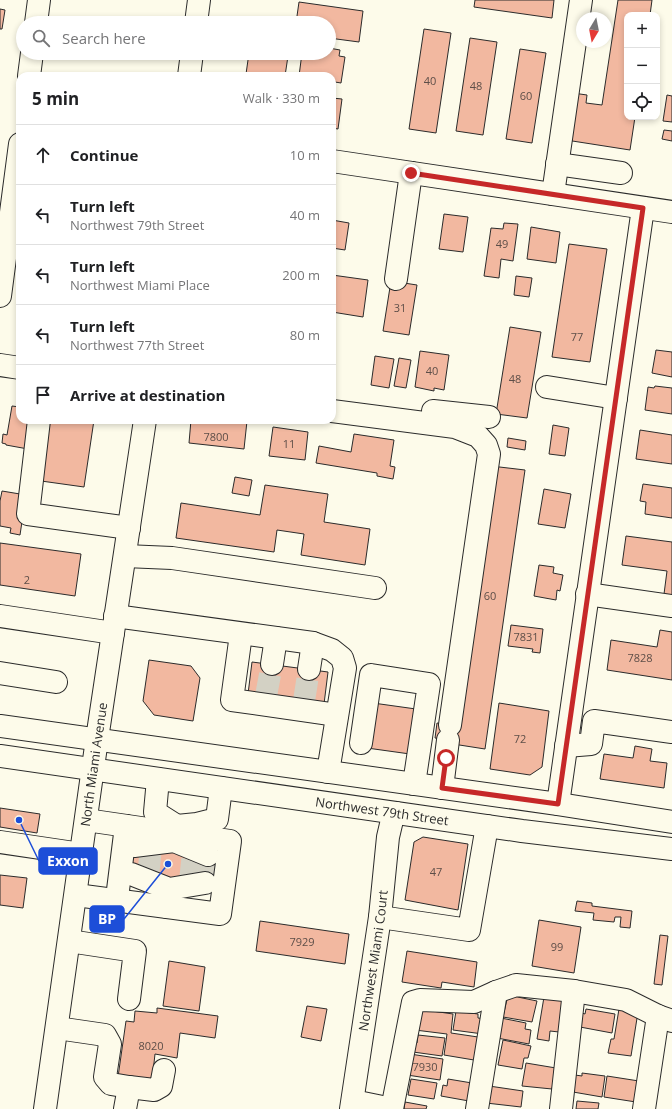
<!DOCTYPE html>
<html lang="en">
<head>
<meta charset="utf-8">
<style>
	body { margin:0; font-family:"Open Sans",sans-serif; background:#f2f2f2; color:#202124 }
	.controls { position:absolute; right:12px; top:12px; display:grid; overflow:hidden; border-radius:8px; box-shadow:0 2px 6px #0003 }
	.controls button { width:36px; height:36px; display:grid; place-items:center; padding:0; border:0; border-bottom:1px solid #e0e0e0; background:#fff; color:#202124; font:20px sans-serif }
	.compass { position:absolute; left:576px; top:12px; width:36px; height:36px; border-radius:50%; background:#fff; box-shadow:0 2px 6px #0003; rotate:190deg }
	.stop { position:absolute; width:12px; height:12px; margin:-9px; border:3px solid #c62828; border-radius:50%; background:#fff }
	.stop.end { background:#c62828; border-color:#fff; box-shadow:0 1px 4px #0008 }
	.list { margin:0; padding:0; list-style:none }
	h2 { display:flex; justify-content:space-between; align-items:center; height:52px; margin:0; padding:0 16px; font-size:17px }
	h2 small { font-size:13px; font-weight:400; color:#757577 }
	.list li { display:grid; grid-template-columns:26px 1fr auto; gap:12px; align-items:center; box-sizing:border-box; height:60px; padding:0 16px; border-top:1px solid #e0e0e0 }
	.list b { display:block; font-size:15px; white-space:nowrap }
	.list p { margin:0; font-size:13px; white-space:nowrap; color:#757577 }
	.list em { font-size:13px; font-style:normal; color:#757577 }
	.icon { flex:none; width:22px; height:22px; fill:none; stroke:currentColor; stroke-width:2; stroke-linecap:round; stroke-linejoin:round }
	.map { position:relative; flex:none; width:672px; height:1109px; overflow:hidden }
	.search { position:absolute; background:#fff; box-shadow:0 2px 6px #0003; left:16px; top:16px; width:320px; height:44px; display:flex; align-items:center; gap:10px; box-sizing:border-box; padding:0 14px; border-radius:22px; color:#757577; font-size:15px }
	.panel { position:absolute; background:#fff; box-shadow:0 2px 6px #0003; left:16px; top:72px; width:320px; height:352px; border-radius:12px }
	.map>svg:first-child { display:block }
	.building { fill:#f2b8a0; stroke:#2b2b2b }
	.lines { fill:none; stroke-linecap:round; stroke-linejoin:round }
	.minor-tunnel { stroke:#d3d1c4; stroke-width:22; stroke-dasharray:22 11; stroke-linecap:butt }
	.minor-casing { stroke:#2b2b2b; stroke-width:24 }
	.major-casing { stroke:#2b2b2b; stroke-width:24 }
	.minor { stroke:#fdfbea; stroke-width:22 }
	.major { stroke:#fdfbea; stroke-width:22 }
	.route { stroke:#c62828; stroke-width:5 }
	.labels { text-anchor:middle; stroke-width:3; stroke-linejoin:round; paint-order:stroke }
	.number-label { font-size:11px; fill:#5d4e48 }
	.street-label { font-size:13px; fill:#2b2b2b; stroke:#fdfbea }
	.leader { fill:none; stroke:#1d4ed8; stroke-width:1.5 }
	.callout-dot { fill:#1d4ed8; stroke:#fdfbea; stroke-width:1.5 }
	.callout { fill:#1d4ed8; stroke:#1d4ed8; stroke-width:1.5 }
	.callout-label { font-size:14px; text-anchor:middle; font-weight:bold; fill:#fff }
</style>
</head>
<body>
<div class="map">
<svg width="672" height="1109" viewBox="0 0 672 1109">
	<rect width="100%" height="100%" fill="#fdfbea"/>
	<path class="building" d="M475,0H554L552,18L474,7Z
		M618,0H652L650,15H627V117H635L630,150L566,140L573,93L587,95L586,103L602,105Z
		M299,2L363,11L359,42L329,38V23H296Z
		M0,9L5,10L2,29H0Z
		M424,29L451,33L436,133L409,129Z
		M470,38L497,42L483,135L456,131Z
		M329,48L340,50L339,56L345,57L341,83L335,82L334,90H332V76H299L302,53H329Z
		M520,49L546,53L532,143L506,139Z
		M249,53H265L288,56L285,76H265L246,74Z
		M667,95L672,96V122L663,121Z
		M332,98L342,99L338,129L332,128Z
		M664,130L672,131V141L662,139Z
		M444,214L468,217L463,252L439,249Z
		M332,220L349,223L345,250L332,248Z
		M504,223L518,224L513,261L501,259L499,278L484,276L491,228L503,229Z
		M531,227L560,232L556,263L527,259Z
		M569,244L607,249L590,362L552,357Z
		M332,275L368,280L363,317L332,312Z
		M516,276L532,278L529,297L514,295Z
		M391,281L417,285L409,335L383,331Z
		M510,327L541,332L527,418L496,414Z
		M656,350L672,352V377L652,373Z
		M420,351L449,355L444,390L434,388V391L415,387Z
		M375,356L394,359L389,388L371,385Z
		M399,358L411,360L406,388L394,386Z
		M655,386L672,388V414L645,410L648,387L654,388Z
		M12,406L20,407V420H32L28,449L6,445V444L2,443L3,434L7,435Z
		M43,420H94L84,487L34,480Z
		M191,420H237L247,421L244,449L189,443Z
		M553,425L569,428L565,456L549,454Z
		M273,427L308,432L305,460L269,456Z
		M640,430L672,435V464L636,459Z
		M354,434L394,440L390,466L395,467L393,479L377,476V473L316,463L319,446L351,452Z
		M508,438L526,441L525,450L507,447Z
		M491,466L525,470L485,749L453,744V741L435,738L437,723L454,725Z
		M235,477L252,480L249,496L232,493Z
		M643,484L672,488V518L645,514L646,502L640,501Z
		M265,485L328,494L324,522L370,529L365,565L301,555L304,534L277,530L274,552L176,538L181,503L260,515Z
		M544,489L571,494L565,528L538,524Z
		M2,491L26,495L20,535L10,533L11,528L0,526V501Z
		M626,536L672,542V595L664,594L667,571L622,565Z
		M0,543L81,554L75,596L0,585Z
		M539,565L554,567L553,573L563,575L560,591L557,590L556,600L534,596Z
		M511,625L543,629L540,653L532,652L533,649L508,646Z
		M660,630L672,632V680L607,670L611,640L657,647Z
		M149,660L191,666L200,678L193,721L154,715L143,701Z
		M252,662L328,672L324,704L248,694Z
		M373,703L416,709L410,754L367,748Z
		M499,703L549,711L542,767L530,775L490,769Z
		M635,746L652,749L650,761L667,763L664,788L600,779L604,754L633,758Z
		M0,808L40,814L37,833L0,827Z
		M423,837L468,844L458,910L405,900L414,842Z
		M127,845L212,855L209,884L123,873Z
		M0,875L27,878L23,908L0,905Z
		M577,901L592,903V906L632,911L630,928L620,927L621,917H615L614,922L593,920L594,913L575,911Z
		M539,920L581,927L574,973L532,966Z
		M260,921L349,934L345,964L256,951Z
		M660,935L668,936L662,985L654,984Z
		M407,951L477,962L474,987L442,982L441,988L402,982Z
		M169,961L205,967L199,1011L163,1006Z
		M508,995L537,1001L532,1022L503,1017Z
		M544,997L564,1000L559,1032L550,1031L549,1041L537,1039Z
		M307,1006L327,1009L321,1041L301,1037Z
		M157,1008L218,1016L215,1038L180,1033L177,1058L155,1054L152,1081L118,1077L126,1021L134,1022L135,1011L157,1013Z
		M418,1009L453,1014L451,1033L478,1037L474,1060L444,1055L447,1034L415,1030Z
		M586,1009L615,1014L612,1033L580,1027L582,1013L585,1014Z
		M619,1009L638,1012L631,1056L608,1053L611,1039H614Z
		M456,1011L478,1014V1018L485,1019L483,1034L453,1030Z
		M501,1018L526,1023L525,1029L531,1030L529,1044L497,1038Z
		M418,1035L445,1038L442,1056L413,1052L415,1042L417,1043Z
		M503,1040L531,1046L528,1058H524L522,1069L498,1065Z
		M410,1054L443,1059L440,1080L407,1075Z
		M526,1063L556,1068L552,1089L522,1086Z
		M582,1073L605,1076L602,1097L573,1092L575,1075L582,1076Z
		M607,1076L639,1081L636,1102L604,1097Z
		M411,1079L437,1083L434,1099L408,1095Z
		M448,1079L472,1083L469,1101L441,1096L443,1085L447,1086Z
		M489,1086L523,1091L521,1107L486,1103Z
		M577,1101L599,1103L598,1109H576Z
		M405,1102L427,1106L426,1109H404Z"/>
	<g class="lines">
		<path class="minor-tunnel" d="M266,696L272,664
			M304,701L309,669
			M148,876L151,848
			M190,881L193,853
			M205,883L208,855"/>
		<defs>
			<g id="minor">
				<path d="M36,23L39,0"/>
				<path d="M29,76L32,53"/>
				<path d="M332,161L672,212"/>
				<path d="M557,164L621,173"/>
				<path d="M553,194L581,0"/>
				<path d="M396,279L411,173"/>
				<path d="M0,296L20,144"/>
				<path d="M0,365L20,368"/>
				<path d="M547,387L616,398"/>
				<path d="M332,411L455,427L478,436L486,445L489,454L450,725"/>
				<path d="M433,411L489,417"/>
				<path d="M39,420L28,514L129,528"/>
				<path d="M125,556L172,558L375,588"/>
				<path d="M587,594L672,606"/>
				<path d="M0,616L113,633"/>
				<path d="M115,616L313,643L332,650L342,658L345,668L328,772"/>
				<path d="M241,634L232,700L337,715"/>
				<path d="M272,664L276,638"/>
				<path d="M309,669L313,643"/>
				<path d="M0,673L56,682"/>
				<path d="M361,743L371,675L429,684L414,784"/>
				<path d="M566,746L591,744L594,721L672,732"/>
				<path d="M158,779L155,812L177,826L175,836"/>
				<path d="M442,788L448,740"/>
				<path d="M558,804L643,208"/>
				<path d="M86,820L230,841L220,914L167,907"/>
				<path d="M177,826L197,824L217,819L221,788"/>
				<path d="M0,842L81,854"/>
				<path d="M134,846L174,841L208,855"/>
				<path d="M131,874L169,889L205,883"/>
				<path d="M118,890L126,826"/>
				<path d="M76,895L167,907L169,889"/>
				<path d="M380,917L469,930L487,826"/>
				<path d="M69,941L135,951L129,999"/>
				<path d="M57,1028L105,1035L110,1044L105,1077L111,1084L129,1087L125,1109"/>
				<path d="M129,1087L154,1090L161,1086L164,1070"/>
				<path d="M353,1101L392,1109"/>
				<path id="s1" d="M351,1109L380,917L388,837L392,820L396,813"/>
				<path d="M392,1109L413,1002L420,1000L474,1002L496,992L516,985L574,991L626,1000L658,1016L672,1021"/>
				<path d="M477,1109L496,992"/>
				<path d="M561,1109L574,991"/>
				<path d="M644,1109L658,1016"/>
			</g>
			<g id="major">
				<path d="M196,23L199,0"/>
				<path d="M189,76L192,53"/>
				<path d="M0,726L558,804L672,822"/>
				<path id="s2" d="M0,756L522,831L672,849"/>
				<path id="s3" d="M45,1109L97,739L145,420"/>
			</g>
		</defs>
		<use href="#minor" class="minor-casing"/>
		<use href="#major" class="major-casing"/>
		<use href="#minor" class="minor"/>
		<use href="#major" class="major"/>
	</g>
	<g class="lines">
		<path class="route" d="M411,173L643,208L558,804L442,788L446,758"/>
	</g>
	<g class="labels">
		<g class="number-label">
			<text x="430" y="85">40</text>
			<text x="476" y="90">48</text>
			<text x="526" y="100">60</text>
			<text x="502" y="248">49</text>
			<text x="400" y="312">31</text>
			<text x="577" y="341">77</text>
			<text x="432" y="375">40</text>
			<text x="515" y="383">48</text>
			<text x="216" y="441">7800</text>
			<text x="289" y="448">11</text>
			<text x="27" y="584">2</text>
			<text x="490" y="600">60</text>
			<text x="526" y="641">7831</text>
			<text x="640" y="662">7828</text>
			<text x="520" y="743">72</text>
			<text x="436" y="876">47</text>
			<text x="302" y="946">7929</text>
			<text x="557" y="951">99</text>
			<text x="151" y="1050">8020</text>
			<text x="425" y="1071">7930</text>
		</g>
		<g class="street-label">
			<text dy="5" stroke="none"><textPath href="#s3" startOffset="348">North Miami Avenue</textPath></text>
			<text dy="5" stroke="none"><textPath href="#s2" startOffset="386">Northwest 79th Street</textPath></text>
			<text dy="5" stroke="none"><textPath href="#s1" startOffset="150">Northwest Miami Court</textPath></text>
		</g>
	</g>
	<path class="leader" d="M19 820L39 861M168 864L124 919"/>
	<g class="callout-dot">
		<circle cx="19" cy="820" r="4"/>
		<circle cx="168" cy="864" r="4"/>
	</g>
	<g class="callout">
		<rect x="39" y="848" width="58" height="26" rx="4"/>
		<rect x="90" y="906" width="34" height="26" rx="4"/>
	</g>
	<g class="callout-label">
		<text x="68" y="866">Exxon</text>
		<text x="107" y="924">BP</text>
	</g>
</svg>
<div class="controls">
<button>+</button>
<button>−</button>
<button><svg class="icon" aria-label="locate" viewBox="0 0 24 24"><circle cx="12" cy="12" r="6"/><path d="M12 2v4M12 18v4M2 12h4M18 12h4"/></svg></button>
</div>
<svg class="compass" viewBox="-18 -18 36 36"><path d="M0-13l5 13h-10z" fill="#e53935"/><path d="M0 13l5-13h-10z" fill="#757577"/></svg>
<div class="stop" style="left:446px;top:758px"></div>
<div class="stop end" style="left:411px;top:173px"></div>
<div class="search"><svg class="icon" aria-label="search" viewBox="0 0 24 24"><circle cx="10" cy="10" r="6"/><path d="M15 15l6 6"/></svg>Search here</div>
<section class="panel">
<h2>5 min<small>Walk · 330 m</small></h2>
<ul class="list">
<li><svg class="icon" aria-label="ahead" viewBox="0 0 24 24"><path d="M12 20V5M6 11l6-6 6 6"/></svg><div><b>Continue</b></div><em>10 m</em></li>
<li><svg class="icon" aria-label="left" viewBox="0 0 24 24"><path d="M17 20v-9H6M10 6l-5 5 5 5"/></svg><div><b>Turn left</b><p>Northwest 79th Street</p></div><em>40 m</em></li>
<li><svg class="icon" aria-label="left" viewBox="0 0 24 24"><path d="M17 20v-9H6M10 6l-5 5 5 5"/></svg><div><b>Turn left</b><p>Northwest Miami Place</p></div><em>200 m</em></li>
<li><svg class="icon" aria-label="left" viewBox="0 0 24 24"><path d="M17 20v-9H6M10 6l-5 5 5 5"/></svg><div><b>Turn left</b><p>Northwest 77th Street</p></div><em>80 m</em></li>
<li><svg class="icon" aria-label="arrive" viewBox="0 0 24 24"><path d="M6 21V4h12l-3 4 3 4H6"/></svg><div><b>Arrive at destination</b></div></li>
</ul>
</section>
</div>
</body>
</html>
